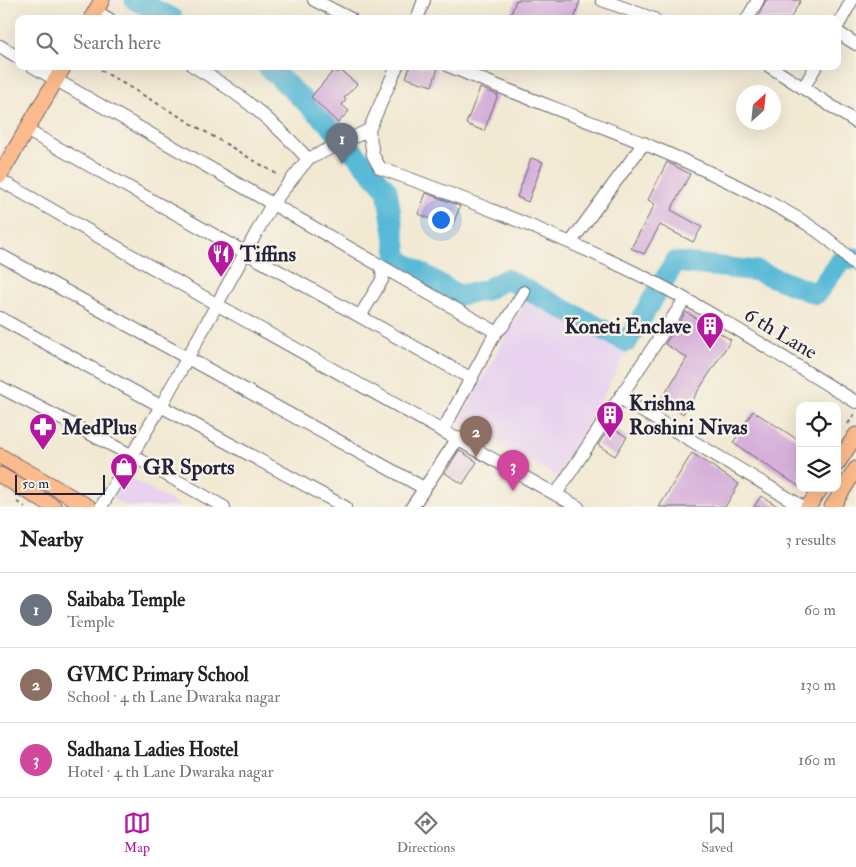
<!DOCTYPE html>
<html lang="en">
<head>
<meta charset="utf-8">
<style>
	body { margin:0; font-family:"IM FELL Double Pica",serif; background:#f2f2f2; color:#222 }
	.controls { position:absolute; right:15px; bottom:15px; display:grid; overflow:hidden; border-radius:10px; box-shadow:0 5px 20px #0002 }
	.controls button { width:45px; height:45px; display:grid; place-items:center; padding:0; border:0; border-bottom:1px solid #e0e0e0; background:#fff; color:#222; font:25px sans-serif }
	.compass { position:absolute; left:736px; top:85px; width:45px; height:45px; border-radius:50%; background:#fff; box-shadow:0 5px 20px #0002; rotate:27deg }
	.scale { position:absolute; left:15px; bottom:12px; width:90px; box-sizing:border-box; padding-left:5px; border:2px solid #22223b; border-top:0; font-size:14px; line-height:18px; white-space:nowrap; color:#22223b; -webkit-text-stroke:4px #f7f3e8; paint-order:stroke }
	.you { position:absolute; left:440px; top:219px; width:18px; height:18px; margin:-12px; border:4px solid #fff; border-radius:50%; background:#1a73e8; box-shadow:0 0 0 8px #1a73e833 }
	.badge { display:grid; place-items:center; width:32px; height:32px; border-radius:50%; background:#b5179e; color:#fff; font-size:16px; font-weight:700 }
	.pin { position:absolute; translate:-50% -41px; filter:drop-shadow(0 1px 2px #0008) }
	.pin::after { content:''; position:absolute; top:26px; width:18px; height:15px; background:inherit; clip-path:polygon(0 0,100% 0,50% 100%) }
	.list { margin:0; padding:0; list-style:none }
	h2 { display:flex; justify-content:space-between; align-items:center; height:65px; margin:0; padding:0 20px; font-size:21px }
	h2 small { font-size:16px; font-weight:400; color:#767676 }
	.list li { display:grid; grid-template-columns:32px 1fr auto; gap:15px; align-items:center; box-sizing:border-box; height:75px; padding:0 20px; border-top:1px solid #e0e0e0 }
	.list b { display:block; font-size:19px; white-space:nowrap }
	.list p { margin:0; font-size:16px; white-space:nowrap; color:#767676 }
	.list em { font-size:16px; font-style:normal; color:#767676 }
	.icon { flex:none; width:28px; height:28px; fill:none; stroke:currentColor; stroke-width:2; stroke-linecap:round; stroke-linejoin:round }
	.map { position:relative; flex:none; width:856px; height:507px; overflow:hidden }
	.search { position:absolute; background:#fff; box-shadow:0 5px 20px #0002; left:15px; right:15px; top:15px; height:55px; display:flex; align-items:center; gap:12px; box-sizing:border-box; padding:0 18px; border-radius:10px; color:#767676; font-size:19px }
	.sheet { height:290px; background:#fff }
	nav { display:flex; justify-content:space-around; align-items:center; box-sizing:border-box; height:70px; border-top:1px solid #e0e0e0; background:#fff; font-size:14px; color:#767676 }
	nav a { display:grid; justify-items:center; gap:2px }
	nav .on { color:#b5179e }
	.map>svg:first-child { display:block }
	.built { fill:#e8d2ef }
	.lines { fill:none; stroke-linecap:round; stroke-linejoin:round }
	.river { stroke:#59bad7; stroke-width:21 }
	.building { fill:#d6afda }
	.minor-casing { stroke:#6b6870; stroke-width:14 }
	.major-casing { stroke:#6b6870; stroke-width:17 }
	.path { stroke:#6b6870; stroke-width:2; stroke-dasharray:4 4; stroke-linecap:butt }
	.minor { stroke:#fff; stroke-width:12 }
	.major { stroke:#fbbb8c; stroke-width:15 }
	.labels { text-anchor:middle; stroke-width:5; stroke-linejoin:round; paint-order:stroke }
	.poi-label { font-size:21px; font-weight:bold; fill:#22223b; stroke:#f7f3e8; text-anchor:start }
	.street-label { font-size:21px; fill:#22223b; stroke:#f7f3e8 }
</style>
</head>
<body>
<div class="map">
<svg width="856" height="507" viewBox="0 0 856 507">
	<rect width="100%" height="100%" fill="#f7f3e8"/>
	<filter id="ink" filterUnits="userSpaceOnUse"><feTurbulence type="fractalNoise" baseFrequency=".02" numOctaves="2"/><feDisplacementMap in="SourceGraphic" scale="10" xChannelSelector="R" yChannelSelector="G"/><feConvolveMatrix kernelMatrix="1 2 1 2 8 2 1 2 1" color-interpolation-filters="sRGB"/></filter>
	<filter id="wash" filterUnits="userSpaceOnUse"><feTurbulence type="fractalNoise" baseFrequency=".0096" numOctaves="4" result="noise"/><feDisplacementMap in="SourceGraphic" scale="20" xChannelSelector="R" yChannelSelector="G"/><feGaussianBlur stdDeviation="1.12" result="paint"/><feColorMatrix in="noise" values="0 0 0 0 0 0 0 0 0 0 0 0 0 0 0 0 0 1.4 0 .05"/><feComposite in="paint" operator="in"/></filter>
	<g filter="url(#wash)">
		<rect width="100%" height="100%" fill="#f2e9d3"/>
		<path class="built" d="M528,297L627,352L558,477L459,422Z
			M126,475L182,507H128L113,498Z"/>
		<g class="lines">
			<path class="river" d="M135,0L173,19
				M267,66L329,124L387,190L398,259L458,295L484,291L506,279L627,342L675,262L757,271L816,294L842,259L856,258"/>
		</g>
		<g id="blocks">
			<path class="building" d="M516,0H580L574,19H515L510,17Z
				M766,0H801L790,19H757Z
				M410,66L438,68L432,86L406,78Z
				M334,70L338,73L340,70L357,84L344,98L346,100L342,105L349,111L338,123L311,97Z
				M480,88L498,95L484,131L466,124Z
				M531,158L543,162L528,202L517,197Z
				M667,162L690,174L671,210L702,227L693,242L660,225L644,254L631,248L655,204L648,200Z
				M426,193L460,206L452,227L418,214Z
				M686,312L731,340L683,414L661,400L687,358L665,344Z
				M753,411L800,441V487L733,443Z
				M610,427L627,437L615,456L598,445Z
				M459,450L477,462L463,484L445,473Z
				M692,453L739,484L725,507H659Z
				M761,496L779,507H754Z"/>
		</g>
	</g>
	<g filter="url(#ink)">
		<use href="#blocks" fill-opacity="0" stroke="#6b6870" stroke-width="1"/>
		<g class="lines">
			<defs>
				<path id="minor" d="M314,0L351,19
					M602,0L654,19
					M96,11L109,19
					M417,19L424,0
					M747,19L758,0
					M837,27L852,0
					M837,32L856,44
					M0,46L19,58
					M32,66L496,332
					M193,66C237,91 275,122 308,159
					M449,66C550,109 654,142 751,193C790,213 827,232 856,266
					M769,66L856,122
					M804,87L816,66
					M26,130L472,379
					M369,130L373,155L380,168C472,201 562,236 650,280C721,317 788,361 856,402
					M0,180L216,304L578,507
					M571,242L644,143
					M0,255L424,488
					M360,316L382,280L383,274L381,268
					M0,318L345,507
					M0,387L131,455L224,507
					M620,398L803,507
					M443,430L496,332L502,327L524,292
					M556,494L685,299
					M101,507L161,406L272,204L308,159L369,130L397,66
					M412,507L458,438"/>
				<path id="major" d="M91,19L102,0
					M0,175L64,66
					M0,456L89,507
					M837,464L856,435
					M0,475L54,507
					M808,507L821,488
					M832,507L856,469"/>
			</defs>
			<use href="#minor" class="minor-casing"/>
			<use href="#major" class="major-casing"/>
			<path class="path" d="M94,66L280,176
				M848,424L855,413
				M17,502L25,507"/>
			<use href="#minor" class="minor"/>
			<use href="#major" class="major"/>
		</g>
	</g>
	<defs>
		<symbol id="restaurant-pin" viewBox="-11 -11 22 30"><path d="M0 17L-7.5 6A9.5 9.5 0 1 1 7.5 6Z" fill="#b5179e" stroke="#f7f3e8"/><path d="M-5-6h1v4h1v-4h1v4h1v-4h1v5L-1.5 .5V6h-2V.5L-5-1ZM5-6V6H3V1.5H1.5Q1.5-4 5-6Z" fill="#fff"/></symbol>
		<symbol id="building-pin" viewBox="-11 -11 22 30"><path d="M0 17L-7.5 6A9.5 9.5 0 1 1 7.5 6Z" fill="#b5179e" stroke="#f7f3e8"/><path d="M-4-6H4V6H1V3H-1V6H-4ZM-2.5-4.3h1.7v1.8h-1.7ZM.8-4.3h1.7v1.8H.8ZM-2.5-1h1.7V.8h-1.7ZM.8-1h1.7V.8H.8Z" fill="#fff"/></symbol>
		<symbol id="pharmacy-pin" viewBox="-11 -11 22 30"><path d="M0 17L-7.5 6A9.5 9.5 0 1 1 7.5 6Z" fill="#b5179e" stroke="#f7f3e8"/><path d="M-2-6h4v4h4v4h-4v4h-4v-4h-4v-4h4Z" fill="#fff"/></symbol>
		<symbol id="shop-pin" viewBox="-11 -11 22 30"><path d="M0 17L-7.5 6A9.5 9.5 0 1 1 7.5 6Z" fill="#b5179e" stroke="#f7f3e8"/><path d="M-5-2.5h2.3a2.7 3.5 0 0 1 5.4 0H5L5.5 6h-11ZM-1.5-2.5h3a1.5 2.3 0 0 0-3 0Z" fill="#fff"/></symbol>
	</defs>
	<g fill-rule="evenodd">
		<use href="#restaurant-pin" x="205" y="238" width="32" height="43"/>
		<use href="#building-pin" x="694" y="310" width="32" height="43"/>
		<use href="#building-pin" x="594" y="399" width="32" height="43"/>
		<use href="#pharmacy-pin" x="27" y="411" width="32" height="43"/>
		<use href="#shop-pin" x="108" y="451" width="32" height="43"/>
	</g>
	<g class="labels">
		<g class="poi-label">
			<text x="240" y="261">Tiffins</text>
			<text x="691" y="333" text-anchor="end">Koneti Enclave</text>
			<text x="629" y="410">Krishna<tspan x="629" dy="24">Roshini Nivas</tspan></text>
			<text x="62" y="434">MedPlus</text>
			<text x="143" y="474">GR Sports</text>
		</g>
		<g class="street-label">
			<text transform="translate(781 333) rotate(31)" y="7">6 th Lane</text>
		</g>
	</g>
</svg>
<div class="controls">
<button><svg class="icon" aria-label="locate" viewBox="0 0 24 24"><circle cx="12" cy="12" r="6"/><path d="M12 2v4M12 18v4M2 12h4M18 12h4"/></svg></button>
<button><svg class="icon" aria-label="layers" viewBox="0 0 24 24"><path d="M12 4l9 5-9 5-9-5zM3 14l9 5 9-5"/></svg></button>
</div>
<svg class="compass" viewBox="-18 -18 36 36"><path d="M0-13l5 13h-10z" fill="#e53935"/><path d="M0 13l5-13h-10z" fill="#767676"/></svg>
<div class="scale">50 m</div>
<div class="you"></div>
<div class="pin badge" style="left:342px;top:164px;background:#6b7280">1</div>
<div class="pin badge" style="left:476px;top:457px;background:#8d6e63">2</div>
<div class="pin badge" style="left:513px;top:491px;background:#d1479c">3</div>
<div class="search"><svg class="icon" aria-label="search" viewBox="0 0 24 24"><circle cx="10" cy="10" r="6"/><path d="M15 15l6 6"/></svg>Search here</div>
</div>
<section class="sheet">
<h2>Nearby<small>3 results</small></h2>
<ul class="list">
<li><span class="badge" style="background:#6b7280">1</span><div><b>Saibaba Temple</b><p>Temple</p></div><em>60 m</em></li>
<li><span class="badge" style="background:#8d6e63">2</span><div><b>GVMC Primary School</b><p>School · 4 th Lane Dwaraka nagar</p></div><em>130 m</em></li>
<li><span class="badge" style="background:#d1479c">3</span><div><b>Sadhana Ladies Hostel</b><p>Hotel · 4 th Lane Dwaraka nagar</p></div><em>160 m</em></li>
</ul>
</section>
<nav>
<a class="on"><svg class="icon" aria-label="map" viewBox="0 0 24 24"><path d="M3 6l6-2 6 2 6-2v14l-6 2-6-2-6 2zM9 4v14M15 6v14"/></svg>Map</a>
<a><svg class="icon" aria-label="directions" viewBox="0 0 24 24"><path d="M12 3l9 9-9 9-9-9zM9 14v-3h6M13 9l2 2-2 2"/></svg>Directions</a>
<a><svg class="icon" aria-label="saved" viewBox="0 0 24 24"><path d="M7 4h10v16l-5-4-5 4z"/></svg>Saved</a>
</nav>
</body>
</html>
